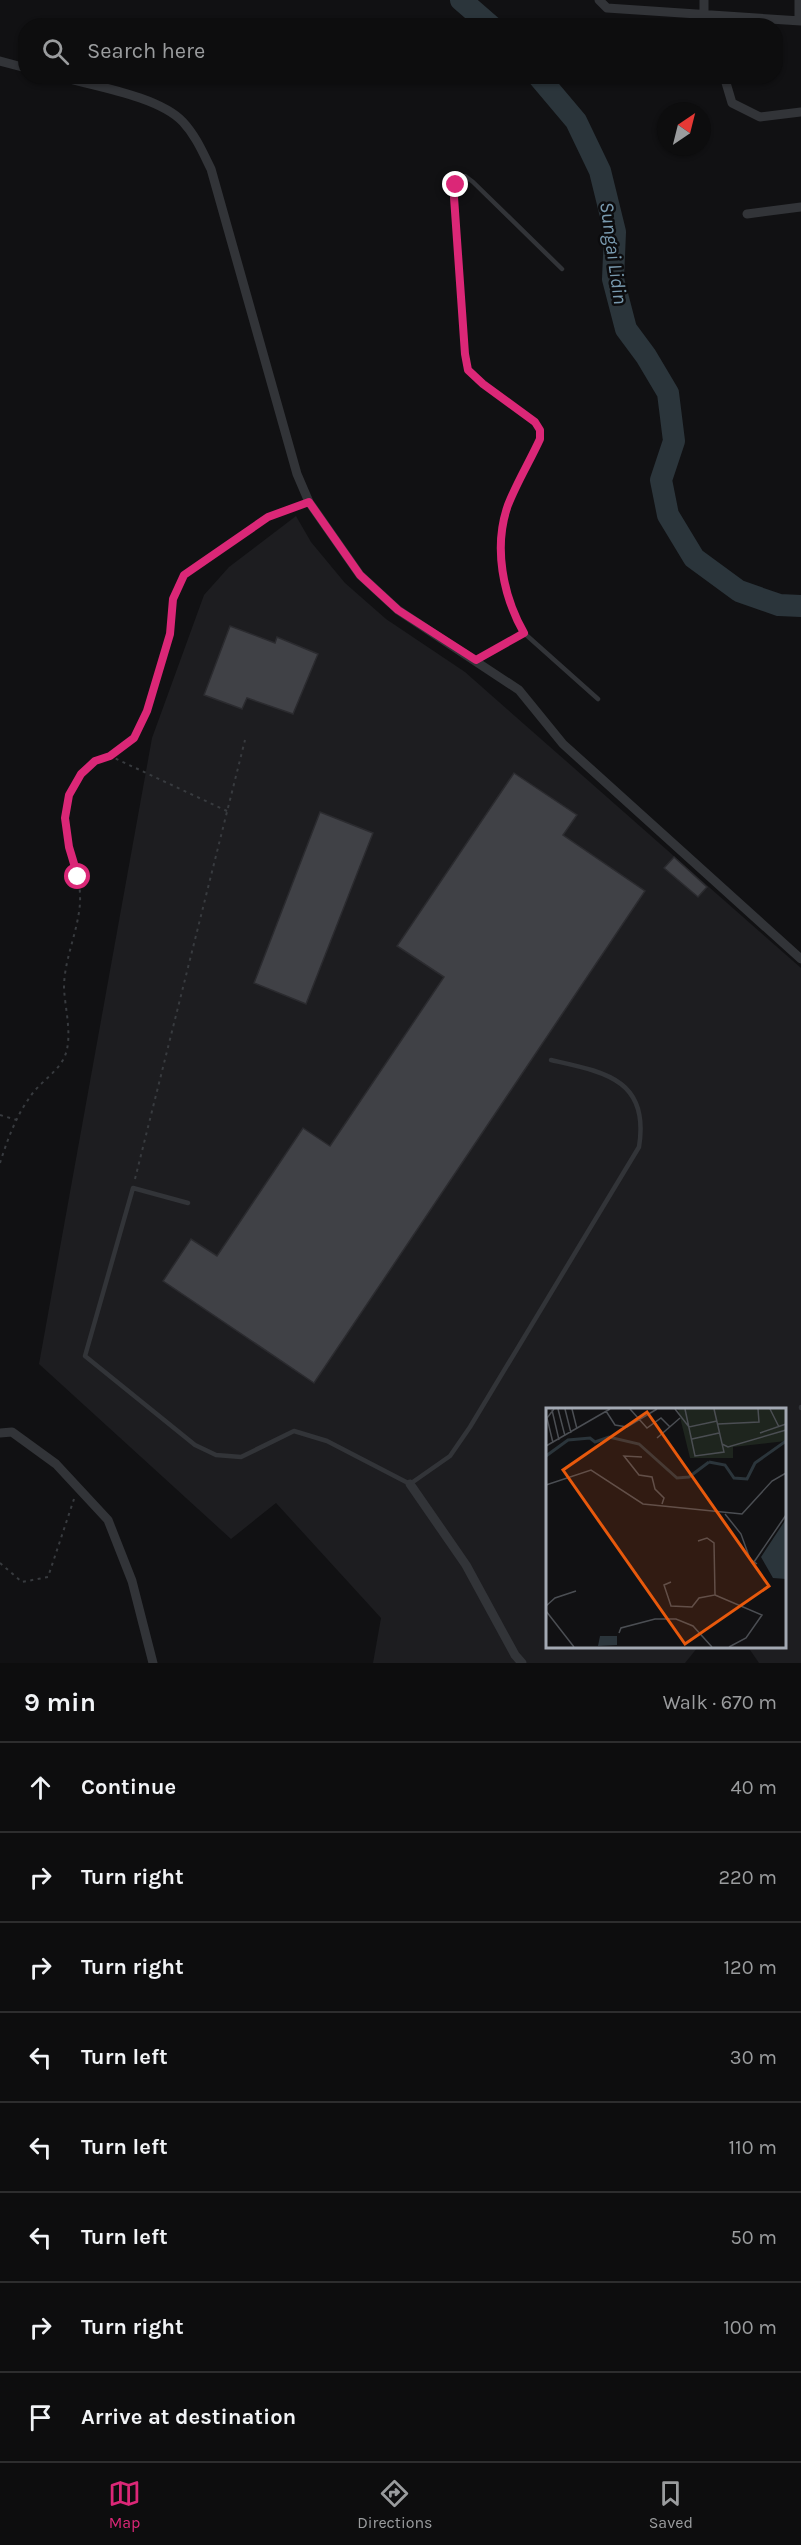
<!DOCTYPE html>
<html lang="en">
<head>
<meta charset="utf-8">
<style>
	body { margin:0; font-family:Karla,sans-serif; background:#161617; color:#f1f3f6 }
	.compass { position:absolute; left:657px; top:102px; width:54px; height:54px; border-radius:50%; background:#0d0d0e; box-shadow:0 2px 4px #0004; rotate:35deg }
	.stop { position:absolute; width:18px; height:18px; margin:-14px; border:4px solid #db2777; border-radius:50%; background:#fff }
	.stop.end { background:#db2777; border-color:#fff; box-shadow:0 2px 6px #0008 }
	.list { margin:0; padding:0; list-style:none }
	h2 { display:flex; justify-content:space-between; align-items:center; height:78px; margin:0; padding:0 24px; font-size:26px }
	h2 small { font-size:20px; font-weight:400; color:#9a9c9e }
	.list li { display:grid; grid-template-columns:39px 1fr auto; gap:18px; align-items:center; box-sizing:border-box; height:90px; padding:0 24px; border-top:2px solid #2d2d2e }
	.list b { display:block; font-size:22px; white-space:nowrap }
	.list em { font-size:20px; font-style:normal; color:#9a9c9e }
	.icon { flex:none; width:33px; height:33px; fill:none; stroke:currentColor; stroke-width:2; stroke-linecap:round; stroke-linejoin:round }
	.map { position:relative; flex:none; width:801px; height:1663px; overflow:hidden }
	.search { position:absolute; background:#0d0d0e; box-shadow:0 2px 4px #0004; left:18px; right:18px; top:18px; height:66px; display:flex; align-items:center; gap:15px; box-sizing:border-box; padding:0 21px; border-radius:24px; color:#9a9c9e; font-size:22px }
	.sheet { height:798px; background:#0d0d0e }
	nav { display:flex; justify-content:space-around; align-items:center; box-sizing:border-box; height:84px; border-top:2px solid #2d2d2e; background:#0d0d0e; font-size:16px; color:#9a9c9e }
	nav a { display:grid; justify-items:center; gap:3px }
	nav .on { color:#db2777 }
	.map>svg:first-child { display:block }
	.built { fill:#1d1d20 }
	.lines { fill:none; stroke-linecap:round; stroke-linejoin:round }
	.river { stroke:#2b353b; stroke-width:22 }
	.building { fill:#404146; stroke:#2b2b2f; stroke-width:1.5 }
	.path { stroke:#383b3f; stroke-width:2; stroke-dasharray:3 4.5; stroke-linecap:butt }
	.service { stroke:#323438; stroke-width:4.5 }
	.minor { stroke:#323438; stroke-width:9 }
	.route { stroke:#db2777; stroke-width:8 }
	.labels { text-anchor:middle; stroke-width:5; stroke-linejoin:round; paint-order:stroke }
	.water-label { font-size:20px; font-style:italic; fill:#799aaf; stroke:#0c0c0e }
	.inset-river { fill:none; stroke:#2b353b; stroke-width:3 }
	.inset-road { fill:none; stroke:#4b4e53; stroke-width:1.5 }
	.view { fill:#e8590c; fill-opacity:0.15; stroke:#e8590c; stroke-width:3 }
	.inset-edge { fill:none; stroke:#a3a9b3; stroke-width:3 }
</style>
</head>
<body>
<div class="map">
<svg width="801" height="1663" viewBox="0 0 801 1663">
	<rect width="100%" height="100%" fill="#111113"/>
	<path class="built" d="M296,516L311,542L345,583L386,619L465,672L801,968V1663H759L748,1647L784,1646V1410H548V1646L698,1647L685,1663H373L381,1618L276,1503L231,1539L39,1364L152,738L204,595L229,567Z"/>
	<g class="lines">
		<path class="river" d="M461,0L491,26
			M538,76L576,121L600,171L615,232L613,279L626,329L646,356L668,393L674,441L661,480L668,515L694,558L739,591L779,605L801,606"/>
	</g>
	<path class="building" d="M230,626L275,643L277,637L318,654L293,714L247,698L242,709L204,695Z
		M514,773L577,815L563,835L645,891L314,1383L163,1281L191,1239L217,1256L303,1128L330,1146L444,977L397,946Z
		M320,812L373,833L306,1004L254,983Z
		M674,857L707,887L698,897L664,868Z"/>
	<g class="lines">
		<path class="path" d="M227,811L110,756L134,738L147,711L170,634L173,599L184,575L268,517L298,506
			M0,1115L17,1120
			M0,1163C7,1141 16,1116 30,1097C39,1083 54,1075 63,1060C74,1040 65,1010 64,988C64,959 78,932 80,903C82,861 53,824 75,784C83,769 93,762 109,756
			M135,1179L245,740
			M0,1563L22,1582L48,1577L74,1499"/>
		<path class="service" d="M524,633L598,699
			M476,660L524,633C503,596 493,547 508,505C517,482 530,461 540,439V430L535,422L483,384L468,370L465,354L454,197C455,188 456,181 465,176L473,182L562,269
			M188,1203L133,1188L85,1356L195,1445L216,1455L241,1457L294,1431L327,1441L410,1484L450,1456L470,1427L639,1147C650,1079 604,1072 551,1060
			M801,1407V1408"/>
		<path class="minor" d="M599,0L607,8L801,21
			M704,0V15L707,26
			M799,21V0
			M0,61L26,68
			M58,76C93,86 159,96 183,122C196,136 203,153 211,169L297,474L309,502L360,575L398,610L519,690L563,744L801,959
			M724,76L732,103L760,117L801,112
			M747,214L801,207
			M0,1433L12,1432L56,1464L108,1520L132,1581L153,1663
			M410,1484L466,1565L515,1655L522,1663"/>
	</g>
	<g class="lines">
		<path class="route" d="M78,877L69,847L65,818L69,795L81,774L95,761L110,756L134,738L147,711L170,634L173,599L184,575L268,517L309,502L360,575L398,610L476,660L524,633C503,596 493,547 508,505C517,482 530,461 540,439V430L535,422L483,384L468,370L465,354L454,197L456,185"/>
	</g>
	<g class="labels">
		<g class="water-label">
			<text transform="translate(614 253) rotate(82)" y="7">Sungai Lidin</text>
		</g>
	</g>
	<g transform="translate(546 1408)">
		<rect width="240" height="240" fill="#111113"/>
		<path d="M132,1H240V33L187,39V50H144Z" fill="#1e251e"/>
		<path d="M240,111V171L227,170L215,149ZM54,228H71V237L52,238Z" fill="#2b353b"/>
		<path class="inset-river" d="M0,48L22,32L44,30L49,34L63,29L93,36L131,70L143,69L163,54M163,54L179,57L188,70L201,71L209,55L240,33"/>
		<path class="inset-road" d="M12,1L19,28M19,1L25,25M26,1L31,21M84,1L101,20L115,10L124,19M129,1L143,19L171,13M139,1L149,48L178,44L168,1M224,1L233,19M6,2L13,32M60,3L69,17L81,19L111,1M172,16L213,14L212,1M214,25L240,16M111,30L134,10M146,31L173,25M7,35L1,10L8,1M176,36L182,39L240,22M0,38L64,1M96,49L78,48L93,67L106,69L109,81L118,90L116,96M0,77L45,62L97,96L196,106L226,73L240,65M179,106L195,126L204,151L211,156M208,154L240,107M125,174L118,177L125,198L146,199L153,190L169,187L168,135L161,130L152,133M169,187L216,207L200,230L183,239M0,198L9,190L30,183M0,203L28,239M73,225L75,220L109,211H130L147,218L166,239"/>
		<path class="view" d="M101,4L223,178L139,236L17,62Z"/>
		<rect width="240" height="240" class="inset-edge"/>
	</g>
</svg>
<svg class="compass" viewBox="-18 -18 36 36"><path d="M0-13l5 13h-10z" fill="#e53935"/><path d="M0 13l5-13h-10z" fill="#9a9c9e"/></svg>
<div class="stop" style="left:78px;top:877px"></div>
<div class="stop end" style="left:456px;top:185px"></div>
<div class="search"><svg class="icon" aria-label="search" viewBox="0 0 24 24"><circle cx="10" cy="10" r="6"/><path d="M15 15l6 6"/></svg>Search here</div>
</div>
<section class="sheet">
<h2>9 min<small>Walk · 670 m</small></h2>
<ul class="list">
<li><svg class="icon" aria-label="ahead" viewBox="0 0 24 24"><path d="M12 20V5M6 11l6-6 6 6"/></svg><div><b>Continue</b></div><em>40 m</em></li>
<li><svg class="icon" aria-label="right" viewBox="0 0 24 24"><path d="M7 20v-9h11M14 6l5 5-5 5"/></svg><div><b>Turn right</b></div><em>220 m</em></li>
<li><svg class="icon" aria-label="right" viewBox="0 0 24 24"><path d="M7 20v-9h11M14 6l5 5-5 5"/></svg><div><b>Turn right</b></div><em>120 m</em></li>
<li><svg class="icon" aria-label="left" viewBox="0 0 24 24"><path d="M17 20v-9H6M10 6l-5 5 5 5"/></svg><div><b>Turn left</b></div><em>30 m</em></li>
<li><svg class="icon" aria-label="left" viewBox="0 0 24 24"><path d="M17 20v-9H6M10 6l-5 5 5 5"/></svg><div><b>Turn left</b></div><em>110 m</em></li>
<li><svg class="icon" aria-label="left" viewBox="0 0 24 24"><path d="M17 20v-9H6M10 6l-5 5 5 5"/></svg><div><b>Turn left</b></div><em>50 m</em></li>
<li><svg class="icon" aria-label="right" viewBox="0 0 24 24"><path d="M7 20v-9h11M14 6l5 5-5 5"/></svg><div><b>Turn right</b></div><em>100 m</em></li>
<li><svg class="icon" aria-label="arrive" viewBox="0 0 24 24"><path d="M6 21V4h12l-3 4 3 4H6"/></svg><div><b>Arrive at destination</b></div></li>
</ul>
</section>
<nav>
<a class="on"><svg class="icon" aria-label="map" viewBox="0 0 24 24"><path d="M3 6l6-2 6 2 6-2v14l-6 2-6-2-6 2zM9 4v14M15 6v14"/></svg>Map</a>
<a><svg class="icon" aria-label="directions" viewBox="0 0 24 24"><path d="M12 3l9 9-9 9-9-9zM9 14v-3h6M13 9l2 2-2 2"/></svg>Directions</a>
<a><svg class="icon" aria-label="saved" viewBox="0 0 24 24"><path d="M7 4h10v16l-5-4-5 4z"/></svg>Saved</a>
</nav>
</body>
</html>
